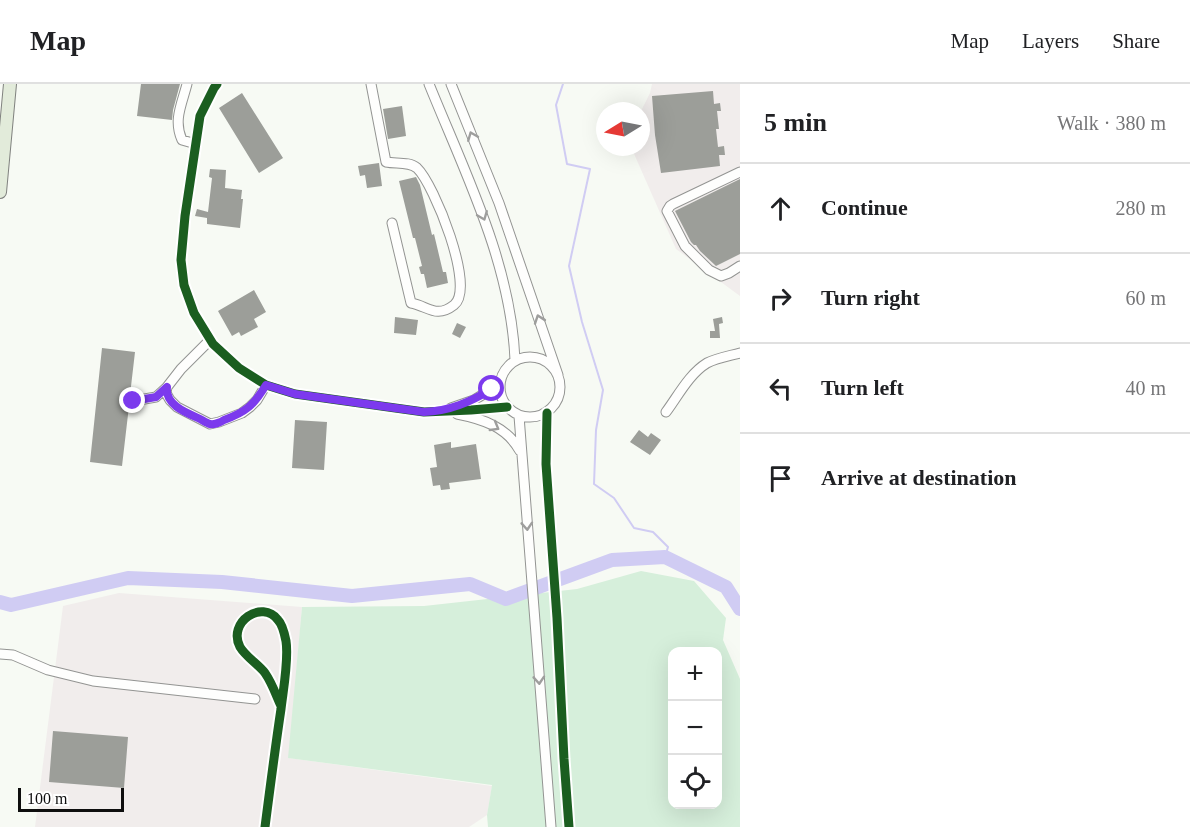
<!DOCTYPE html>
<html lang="en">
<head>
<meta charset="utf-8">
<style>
	body { margin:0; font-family:"Times New Roman",serif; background:#f2f2f2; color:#202124 }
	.controls { position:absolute; right:18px; bottom:18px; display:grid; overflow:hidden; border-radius:12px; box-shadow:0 6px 24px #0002 }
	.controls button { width:54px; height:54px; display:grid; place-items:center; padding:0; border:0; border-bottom:2px solid #e0e0e0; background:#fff; color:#202124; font:30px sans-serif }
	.compass { position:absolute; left:596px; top:18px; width:54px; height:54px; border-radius:50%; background:#fff; box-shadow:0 6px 24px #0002; rotate:260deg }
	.scale { position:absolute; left:18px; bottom:15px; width:106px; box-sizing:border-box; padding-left:6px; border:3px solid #0e0e0e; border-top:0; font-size:16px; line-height:21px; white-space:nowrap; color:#0e0e0e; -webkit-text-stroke:4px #fff; paint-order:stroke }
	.stop { position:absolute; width:18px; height:18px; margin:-14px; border:4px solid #7c3aed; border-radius:50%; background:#fff }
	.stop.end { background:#7c3aed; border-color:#fff; box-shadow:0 2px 6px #0008 }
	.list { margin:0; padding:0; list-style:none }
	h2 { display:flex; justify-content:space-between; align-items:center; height:78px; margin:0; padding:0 24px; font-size:26px }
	h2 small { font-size:20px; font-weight:400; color:#757577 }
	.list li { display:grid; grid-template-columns:39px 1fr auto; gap:18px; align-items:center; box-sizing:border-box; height:90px; padding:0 24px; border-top:2px solid #e0e0e0 }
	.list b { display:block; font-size:22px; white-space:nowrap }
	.list em { font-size:20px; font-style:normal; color:#757577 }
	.icon { flex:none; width:33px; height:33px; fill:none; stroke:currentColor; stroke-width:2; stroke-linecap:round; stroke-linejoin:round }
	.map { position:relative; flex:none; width:740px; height:743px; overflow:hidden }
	header { display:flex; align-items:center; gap:36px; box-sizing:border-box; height:84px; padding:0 30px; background:#fff; border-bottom:2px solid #e0e0e0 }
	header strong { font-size:28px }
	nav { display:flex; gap:33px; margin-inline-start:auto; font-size:21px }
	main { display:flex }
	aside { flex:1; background:#fff }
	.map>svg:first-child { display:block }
	.industrial { fill:#f1edec }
	.green { fill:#d6efdb; fill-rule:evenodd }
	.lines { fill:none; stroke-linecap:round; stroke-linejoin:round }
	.stream { stroke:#d0ccf3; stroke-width:2 }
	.river { stroke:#d0ccf3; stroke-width:14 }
	.building { fill:#9c9e99 }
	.minor-casing { stroke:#939492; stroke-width:11 }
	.major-casing { stroke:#80827f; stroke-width:14 }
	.minor { stroke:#fefefd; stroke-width:9 }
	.major { stroke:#e2ebda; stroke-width:12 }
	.cycleway-casing { stroke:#fff; stroke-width:13 }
	.cycleway { stroke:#1b5e20; stroke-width:9 }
	.oneway { stroke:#9e9e9d }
	.route { stroke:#7c3aed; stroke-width:8 }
</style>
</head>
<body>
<header>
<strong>Map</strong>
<nav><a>Map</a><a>Layers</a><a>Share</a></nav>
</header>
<main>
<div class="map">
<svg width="740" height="743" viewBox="0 0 740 743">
	<rect width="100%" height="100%" fill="#f7faf4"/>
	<path class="industrial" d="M652,0H740V212L676,165L631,63H641V27L650,9Z
		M119,509L302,523L289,674L492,702L487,731L469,743H35L63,522Z"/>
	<path class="green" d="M641,487L694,497L726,534L723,556L740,595V743H488L487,731L492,701L288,674L302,523L424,522L577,505ZM672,568H718V720H672Z"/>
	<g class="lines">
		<path class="stream" d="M563,0L556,21L567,80L590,85L569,182L582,238L603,306L596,346L594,400L614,414L634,444L653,448L668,463L665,473"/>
		<path class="river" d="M0,518L11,521L128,494L222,498L352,512L470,500L506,515L612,476L665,473L726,503L740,525"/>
	</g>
	<path class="building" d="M141,0H180L173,26L172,36L137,32Z
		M713,7L714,20L720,19L721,27H717L719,45H716L718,63L724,62L725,71H719L720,82L661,89L655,51L652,12Z
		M242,9L283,74L259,89L219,24Z
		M402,22L406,52L388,55L383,25Z
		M379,79L382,102L367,104L365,91L360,92L358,82Z
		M210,85L226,86L225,104L242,106L241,115H243L240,144L207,140V134L195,132L197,125L208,128L212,94L209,93Z
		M416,93L420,101L432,151L434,150L443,188H446L448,199L427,204L424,190H421L419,183L422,182L415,154H413L399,97Z
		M740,95V170L716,182L700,167L696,161H694L691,158L675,127Z
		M254,206L266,228L254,235L258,243L241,252L239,248L232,252L218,227Z
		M395,233L418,236L416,251L394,249Z
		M722,233L723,239L719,240L720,254H710V247H715L713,235Z
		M457,239L466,243L460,254L452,250Z
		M102,264L135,268L130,311L127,315V319L129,322L122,382L90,378Z
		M295,336L327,338L324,386L292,384Z
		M639,346L648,353L651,349L661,356L650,371L630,358Z
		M451,358V364L476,360L481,395L449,399L450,405L441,406L440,401L433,402L430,384L437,383L434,361Z
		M53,647L128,653L124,704L49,698Z"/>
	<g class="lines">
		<defs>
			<path id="minor" d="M187,0C182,20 173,36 182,56L196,60
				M217,0L214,4L200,32L185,132L181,176L184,201L194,229L213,260L239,284L266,301L295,310L424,328L471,326L507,323
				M371,0L386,78C396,80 409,77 417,84C434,100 476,204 454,221C436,235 428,222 411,219L392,139
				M429,0C465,89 511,179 515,276
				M451,0L499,119L558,291
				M740,88L673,120L670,122L667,127L685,162L709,186L721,192L729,189L740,182
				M210,256L181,285L167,303L166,309L170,316L177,323L210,340L219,338L242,329L250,323L257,316L266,301
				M500 303a30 30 0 1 1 60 0a30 30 0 1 1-60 0Z
				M133,317L156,313L167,303
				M451,324L474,316L500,300
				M666,328C678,312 689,290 707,279C717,274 729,272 740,269
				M547,329L546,380L557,534L564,675L569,743
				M457,330C483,335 507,343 520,367
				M519,332L551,743
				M0,570L13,571L48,586L93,597L255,615
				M265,743C270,704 275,665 281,625C283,607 289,576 286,557C285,552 282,540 278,536C262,515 227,538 240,563C246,573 258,580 265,589C272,599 276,611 281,622"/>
			<path id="major" d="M0,108L10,0"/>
		</defs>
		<use href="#minor" class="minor-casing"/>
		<use href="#major" class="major-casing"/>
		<use href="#minor" class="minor"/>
		<use href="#major" class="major"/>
		<defs>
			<path id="cycleway" d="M217,0L214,4L200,32L185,132L181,176L184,201L194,229L213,260L239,284L266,301L295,310L424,328L471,326L507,323
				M547,329L546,380L557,534L564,675L569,743
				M265,743C270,704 275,665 281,625C283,607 289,576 286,557C285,552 282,540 278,536C262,515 227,538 240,563C246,573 258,580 265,589C272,599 276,611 281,622"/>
		</defs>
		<use href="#cycleway" class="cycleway-casing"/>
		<use href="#cycleway" class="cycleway"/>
	</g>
	<defs><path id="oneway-chevron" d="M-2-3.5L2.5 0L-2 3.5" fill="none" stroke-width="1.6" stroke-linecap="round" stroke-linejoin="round" transform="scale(1.5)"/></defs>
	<g class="oneway">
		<use href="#oneway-chevron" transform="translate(472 52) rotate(-112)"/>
		<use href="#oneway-chevron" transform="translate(483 132) rotate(68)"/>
		<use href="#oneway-chevron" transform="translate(539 235) rotate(-109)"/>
		<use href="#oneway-chevron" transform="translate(495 343) rotate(30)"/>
		<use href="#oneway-chevron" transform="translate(527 442) rotate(86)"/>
		<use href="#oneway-chevron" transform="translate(539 596) rotate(86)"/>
	</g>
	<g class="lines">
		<path class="route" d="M133,317L156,313L167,303C165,320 184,328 198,334C201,335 206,339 210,340C214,341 221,338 224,336C246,328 254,321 266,301L295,310L424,328C450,327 470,318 492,305"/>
	</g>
</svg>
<div class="controls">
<button>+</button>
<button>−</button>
<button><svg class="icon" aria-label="locate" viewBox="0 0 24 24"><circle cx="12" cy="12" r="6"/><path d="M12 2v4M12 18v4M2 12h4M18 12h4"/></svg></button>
</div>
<svg class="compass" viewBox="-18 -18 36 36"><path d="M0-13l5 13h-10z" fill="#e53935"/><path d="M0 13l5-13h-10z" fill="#757577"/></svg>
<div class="scale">100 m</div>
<div class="stop" style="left:492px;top:305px"></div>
<div class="stop end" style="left:133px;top:317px"></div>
</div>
<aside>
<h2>5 min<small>Walk · 380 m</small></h2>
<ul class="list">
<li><svg class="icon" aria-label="ahead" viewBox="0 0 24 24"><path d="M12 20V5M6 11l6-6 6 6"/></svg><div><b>Continue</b></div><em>280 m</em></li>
<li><svg class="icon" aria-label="right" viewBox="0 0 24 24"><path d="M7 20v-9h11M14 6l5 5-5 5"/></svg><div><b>Turn right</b></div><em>60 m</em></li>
<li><svg class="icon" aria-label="left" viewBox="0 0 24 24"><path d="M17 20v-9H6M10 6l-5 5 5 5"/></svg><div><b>Turn left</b></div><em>40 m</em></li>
<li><svg class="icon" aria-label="arrive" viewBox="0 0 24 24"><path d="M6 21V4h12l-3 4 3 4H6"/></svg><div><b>Arrive at destination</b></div></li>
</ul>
</aside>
</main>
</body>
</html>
